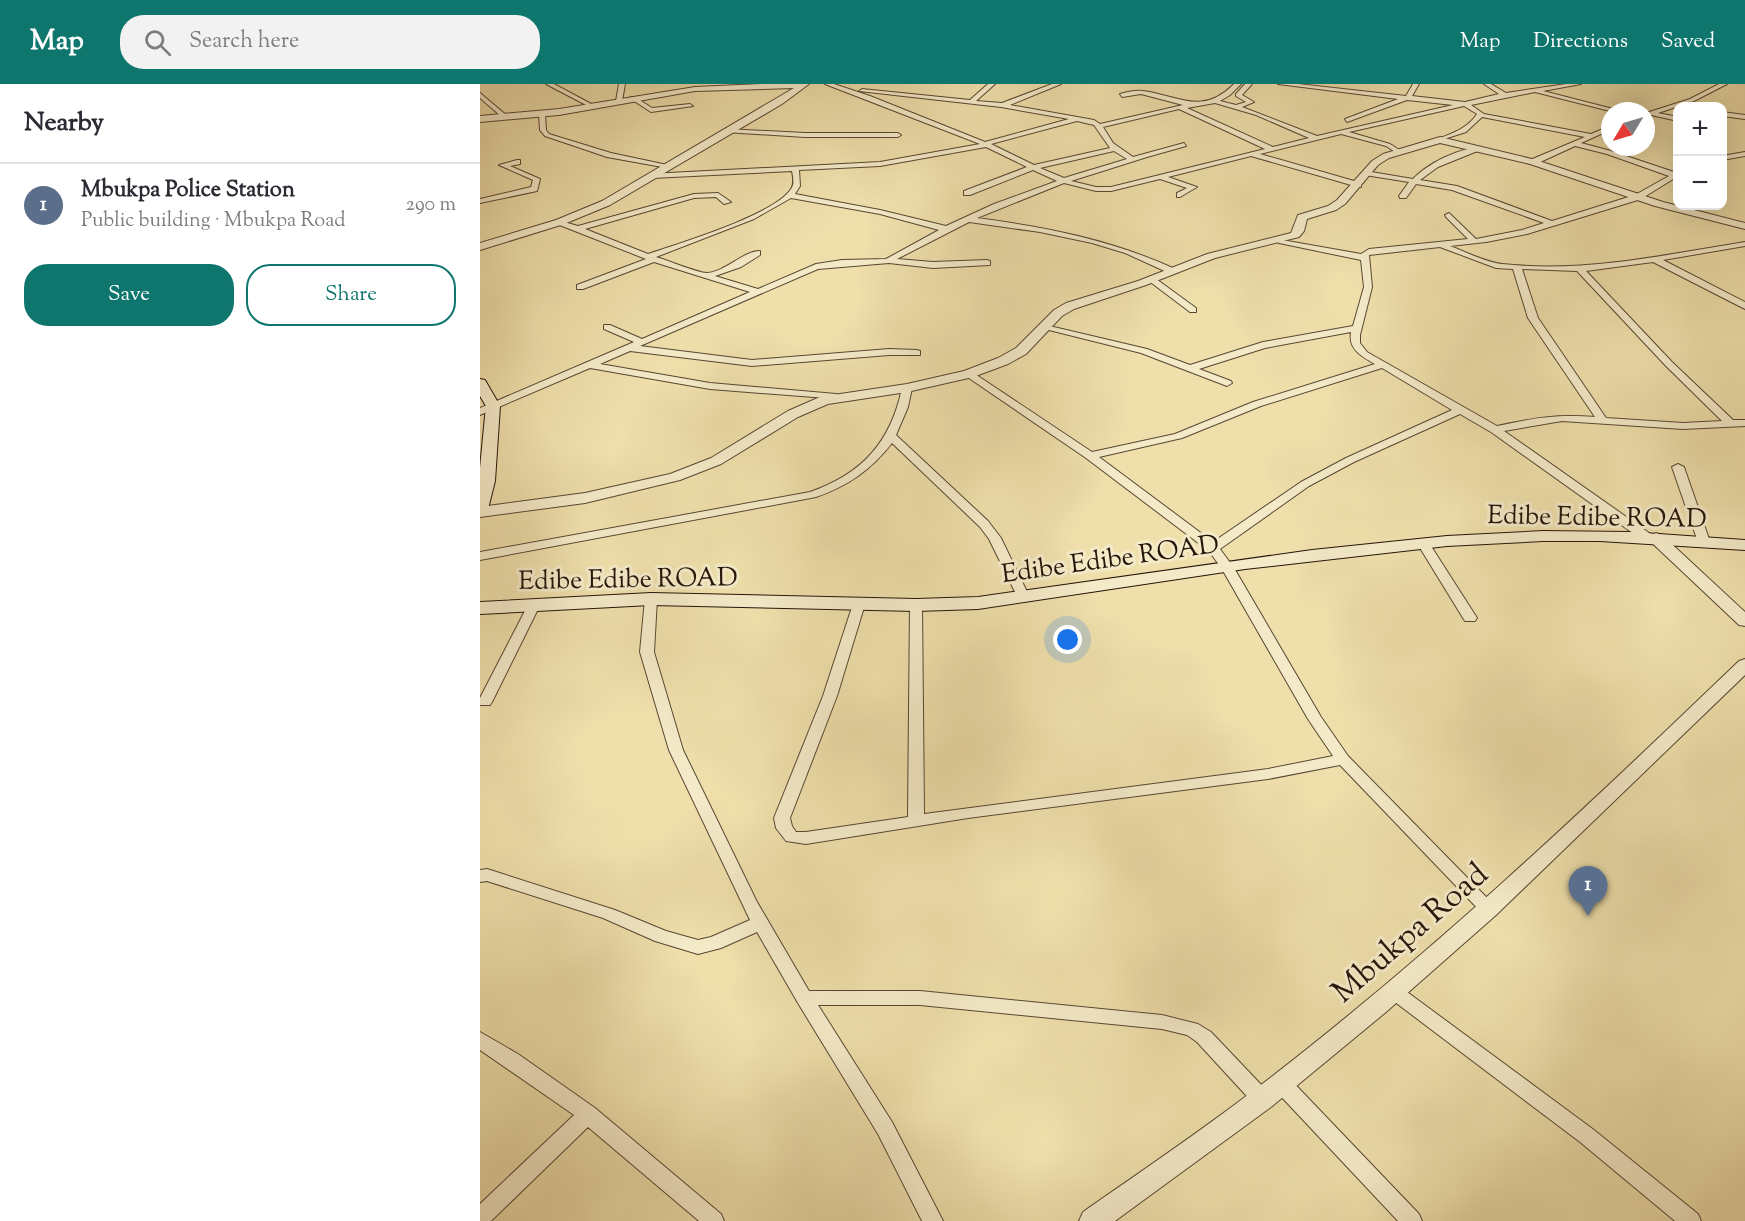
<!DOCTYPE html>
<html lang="en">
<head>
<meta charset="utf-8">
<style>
	body { margin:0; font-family:"Sorts Mill Goudy",serif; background:#f2f2f3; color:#2b2b33 }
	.controls { position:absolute; right:18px; top:18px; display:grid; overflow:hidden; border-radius:12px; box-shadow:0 6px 24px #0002 }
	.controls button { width:54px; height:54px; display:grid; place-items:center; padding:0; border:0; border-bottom:2px solid #e1e1e2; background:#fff; color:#2b2b33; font:30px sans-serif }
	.compass { position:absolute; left:1121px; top:18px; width:54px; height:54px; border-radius:50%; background:#fff; box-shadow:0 6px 24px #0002; rotate:232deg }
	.you { position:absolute; left:588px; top:556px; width:21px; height:21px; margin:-15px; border:4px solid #fff; border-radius:50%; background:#1a73e8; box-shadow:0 0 0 9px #1a73e833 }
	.badge { display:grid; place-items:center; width:39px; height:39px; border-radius:50%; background:#0f766e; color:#fff; font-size:20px; font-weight:700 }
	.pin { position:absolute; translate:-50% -50px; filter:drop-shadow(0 2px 3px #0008) }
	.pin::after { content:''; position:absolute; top:32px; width:21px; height:18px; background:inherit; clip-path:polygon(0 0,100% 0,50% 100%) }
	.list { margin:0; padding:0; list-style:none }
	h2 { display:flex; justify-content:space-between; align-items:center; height:78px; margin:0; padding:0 24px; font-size:26px }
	h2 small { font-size:20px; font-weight:400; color:#7c7c81 }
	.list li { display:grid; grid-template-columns:39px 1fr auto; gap:18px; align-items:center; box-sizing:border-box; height:84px; padding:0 24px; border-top:2px solid #e1e1e2 }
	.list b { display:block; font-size:22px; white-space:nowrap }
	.list p { margin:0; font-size:20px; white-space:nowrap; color:#7c7c81 }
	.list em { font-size:20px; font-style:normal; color:#7c7c81 }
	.actions { display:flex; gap:12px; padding:18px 24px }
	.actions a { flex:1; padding:14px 0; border:2px solid #0f766e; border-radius:24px; text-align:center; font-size:21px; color:#0f766e }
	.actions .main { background:#0f766e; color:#fff }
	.icon { flex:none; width:33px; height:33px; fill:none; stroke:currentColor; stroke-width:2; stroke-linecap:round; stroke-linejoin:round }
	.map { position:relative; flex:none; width:1265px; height:1137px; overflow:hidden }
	header { display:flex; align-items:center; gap:36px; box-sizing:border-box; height:84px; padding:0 30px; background:#0f766e; color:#fff }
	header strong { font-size:28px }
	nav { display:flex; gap:33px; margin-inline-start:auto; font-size:21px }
	.search { width:420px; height:54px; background:#f2f2f3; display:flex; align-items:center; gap:15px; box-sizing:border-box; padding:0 21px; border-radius:24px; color:#7c7c81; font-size:22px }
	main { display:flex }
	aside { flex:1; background:#fff }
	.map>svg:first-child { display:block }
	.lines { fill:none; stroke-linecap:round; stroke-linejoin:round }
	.minor-casing { stroke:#584732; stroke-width:2 }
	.tertiary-casing { stroke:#584732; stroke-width:2 }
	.secondary-casing { stroke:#261409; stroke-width:2 }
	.minor { fill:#f4eac8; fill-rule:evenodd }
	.tertiary { fill:#f4eac8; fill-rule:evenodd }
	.secondary { fill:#f4eac8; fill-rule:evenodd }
	.labels { text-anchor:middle; stroke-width:6; stroke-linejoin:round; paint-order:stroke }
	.street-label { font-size:26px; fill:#261409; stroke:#f4eac8 }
	.near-street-label { font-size:32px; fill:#261409; stroke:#f4eac8 }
</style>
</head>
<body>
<header>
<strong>Map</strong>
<div class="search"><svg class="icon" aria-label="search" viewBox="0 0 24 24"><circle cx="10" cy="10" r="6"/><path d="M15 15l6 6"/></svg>Search here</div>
<nav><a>Map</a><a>Directions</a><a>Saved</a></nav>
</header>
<main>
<aside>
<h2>Nearby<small></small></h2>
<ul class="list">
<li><span class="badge" style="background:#5c6f8a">1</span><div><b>Mbukpa Police Station</b><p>Public building · Mbukpa Road</p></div><em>290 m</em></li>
</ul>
<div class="actions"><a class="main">Save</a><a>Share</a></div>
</aside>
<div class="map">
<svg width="1265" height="1137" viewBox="0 0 1265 1137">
	<rect width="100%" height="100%" fill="#eedfab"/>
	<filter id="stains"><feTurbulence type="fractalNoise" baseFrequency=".00333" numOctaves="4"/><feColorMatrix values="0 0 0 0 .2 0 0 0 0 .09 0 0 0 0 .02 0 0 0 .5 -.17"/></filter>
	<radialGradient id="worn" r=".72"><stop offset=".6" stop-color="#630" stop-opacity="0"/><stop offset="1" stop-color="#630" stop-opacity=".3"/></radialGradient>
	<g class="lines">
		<defs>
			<path id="minor" d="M66,0H74L115,22L110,23Z
				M139,0H145L142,17L139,19L136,17Z
				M345,0H354L390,12L505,58L589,35L521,23L379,7L382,5L490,16L508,0H515L496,17L522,19L572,0H581L530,21L614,36L620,40L703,21L661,10L642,13L640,10C647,8 656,6 663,7C700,12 722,32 754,0H761L750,11L740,17L756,21L766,18L756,12V10L765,0H772L762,11L774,18L762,23L837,52L973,21L927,16L867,38L865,35L918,15L798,0H818L926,12L933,0H939L932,12L985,18L1019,10L1004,0H1011L1026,9L1086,0H1101L1063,7L1141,27H1130L1055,8L991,21L1004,30L1111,50L1130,42V46L1101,59L1131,67L1194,88L1198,87V92L1161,115L1047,150L1006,158L970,162C986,168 1005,178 1022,180C1105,189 1184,171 1265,158V162L1183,176L1265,218V225L1173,178L1106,187L1192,278L1253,336H1265V342L1203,345L1082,337L1024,347L1172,451L1174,454L1172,457H1164L1011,348L980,330L874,378L829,402L740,465L754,484L841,633L868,672L1014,821L1016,825L1014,829L1008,831L1002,829L860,681L788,695L488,734L326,760L306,757L296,744L294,734L343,612L373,520L379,516L385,520L357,612L310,734L312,742L316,748H326L428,733L430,521L436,517L442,521L444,730L788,685L853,672L828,635L742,485L729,467L606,374L483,290L484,288H492L612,368L695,350L773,318L895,280C881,272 868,265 871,248L785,264L719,285L751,297L752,299L747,302L661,269L561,244V240L667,265L710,281L783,258L873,242L884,203L881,176L799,159L795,157L796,155L881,170L889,165L988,155L966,133L965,131L969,129L996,155L1042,146L1064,139L972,106L936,100L926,114H920L919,112L929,98L885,91V87L933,95C947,80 980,63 1000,64V66L958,83L940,96L977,102L1072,137L1155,111L1189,92L1127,70L1095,62L1056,80H1050V76L1105,53L1002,33L986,48L958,57V55C973,49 988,44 997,30L984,22L869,48L910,60L921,67L917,69L906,62L861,50L780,70L881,99V103H878L771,72L688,93L717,103L700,113H697V109L707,104L680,95L631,107H616L584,99L497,134C566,143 632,156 695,185V189H689L645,169L612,159L560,148L489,138L417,175L453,178L507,176L510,177V181L453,184L409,179L338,185L160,262L272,276L409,265L437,266L440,267V271H409L272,282L150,267L120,280L230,299L356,310L361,313L360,315L230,305L110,284L0,331V324L154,258L124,245V241H130L162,255L270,208L174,178L103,205H97V201L166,175L77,140V136L98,142L214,110L238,109L251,118L244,120L236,113L214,114L105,145L168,170C200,159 294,131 311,105C315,100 313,93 312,87L172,94H169V90L400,78L500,60ZM735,19L776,31L829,54L793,63L707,24ZM699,25L785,65L631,103H616L591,97L667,73L706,62L704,59L653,73L633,59L623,43ZM597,37L614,41L630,64L554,81L511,60ZM506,63L547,83L484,107V111H490L553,86L577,97L514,120L466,142L400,126L315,110L320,102L319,86L400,82ZM634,67L647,75L584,94L560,84ZM311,114L400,130L459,146L406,175L362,176L336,180L278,205L235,192L261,183L280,171V167C265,166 245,188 227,189C218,189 187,176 176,173L274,135ZM960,163L1016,184L1033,185L1048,234L1115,333C1076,330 1054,334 1017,342L887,268L880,259V251L892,203L889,171ZM1042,185L1097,187L1186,282L1242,337L1203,339L1126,334L1058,234ZM902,284L972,326L866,374L821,398L733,458L619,373L702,354L781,322Z
				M1239,0H1247L1214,17L1178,29L1198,33V37L1171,31L1166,33V29L1210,15Z
				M0,9L26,31V33H22L0,14Z
				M151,13H155L172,24L210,20L213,22L171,28L151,15Z
				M62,28L65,30L66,46L69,50L131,69L192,82L188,84L127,73L65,52L60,46L59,30Z
				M1242,28L1265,31V35L1242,32Z
				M247,45L325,49H418L421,51L418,53H325L245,48Z
				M1265,68V72L1242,76V72Z
				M37,76H40V80L30,82L60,95L57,107L0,119V115L51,103L53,96L19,81Z
				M672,192L716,224V228H710L669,197V193Z
				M427,301L432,304L428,323L416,351L508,437L521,454L549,512L548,515L543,516L537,512L509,455L500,443L412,359C391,386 368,402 336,413L0,476V468L330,408C382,390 411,358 422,304Z
				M1198,380L1204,383L1230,458L1228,461L1224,462L1218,458L1192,383Z
				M943,455L949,459L997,534L995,537H985L983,534L937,459Z
				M171,511L177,515L174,568L203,666L277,818L329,907H440L682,931L718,940L731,948L789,1009L792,1015L789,1021L782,1023L775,1021L717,958L707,951L682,945L440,921H338L412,1038L463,1137H442L398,1050L318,919L277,848L241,864L218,870L175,857L123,834L7,797L0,798V786L7,785L135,826L186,847L218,856L231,853L270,836L189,666L160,568L165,515Z
				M54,517L60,521L12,618L10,621H0V614L48,521Z
				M913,900L919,902L1114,1046L1218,1130L1221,1137H1195L1100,1058L907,912L904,907L907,902Z
				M0,948L38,970L115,1024L241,1130L244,1137H219L108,1043L11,1137H0V1120L94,1031L0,966Z
				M801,991L808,993L939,1130L942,1137H918L794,1005L791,999L794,993Z"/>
			<path id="tertiary" d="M282,0H329L302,20L130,121L84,140L0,166V159L76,136L122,117L314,4L215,7L79,31L0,38V32L79,25L215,3Z
				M960,53L1056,76L1183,118L1265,139V145L1175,122L1050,80L960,59L909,74L898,81L865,120L856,126L827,135L824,147L819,153L735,174L666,201L594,225L582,232L546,270L528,280L493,293L427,308L348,320L318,333L241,380L200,396L105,419L0,433V423L105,409L190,390L231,374L308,327L340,313L427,300L484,287L518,274L536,264L574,226L586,219L658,197L727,170L811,149L818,131L848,122L857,116L892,77L903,70Z
				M1176,449L1182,451L1265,528V542L1259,541L1170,457L1168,454Z
				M1265,575V591L1016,831L906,928L791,1023L635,1137H599L603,1128C660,1088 718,1049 773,1007C945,876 1103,727 1259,577Z"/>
			<path id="secondary" d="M0,295L5,296L20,322L15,397L8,425L0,430V384L6,322L0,312Z
				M1063,447L1150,448L1265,456V466L1120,457H1063L967,462L765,485L498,525L436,527L171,521L0,530V518L171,509L436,515L498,513L832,466L967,452Z"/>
		</defs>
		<use href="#minor" class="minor-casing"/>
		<use href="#tertiary" class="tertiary-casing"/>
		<use href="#secondary" class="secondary-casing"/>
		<use href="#minor" class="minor"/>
		<use href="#tertiary" class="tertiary"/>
		<use href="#secondary" class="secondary"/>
	</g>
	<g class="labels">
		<g class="street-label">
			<text transform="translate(1117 432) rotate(1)" y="9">Edibe Edibe ROAD</text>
			<text transform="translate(630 474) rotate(-8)" y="9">Edibe Edibe ROAD</text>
			<text transform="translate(148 494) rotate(-1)" y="9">Edibe Edibe ROAD</text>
		</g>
		<g class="near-street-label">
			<text transform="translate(929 848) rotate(-41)" y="11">Mbukpa Road</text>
		</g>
	</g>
	<rect width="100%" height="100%" filter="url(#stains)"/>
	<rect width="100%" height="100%" fill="url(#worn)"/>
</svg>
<div class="controls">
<button>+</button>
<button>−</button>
</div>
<svg class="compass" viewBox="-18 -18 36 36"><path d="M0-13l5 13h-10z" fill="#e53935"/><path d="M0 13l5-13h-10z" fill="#7c7c81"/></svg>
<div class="you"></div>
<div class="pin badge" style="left:1108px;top:832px;background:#5c6f8a">1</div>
</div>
</main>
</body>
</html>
